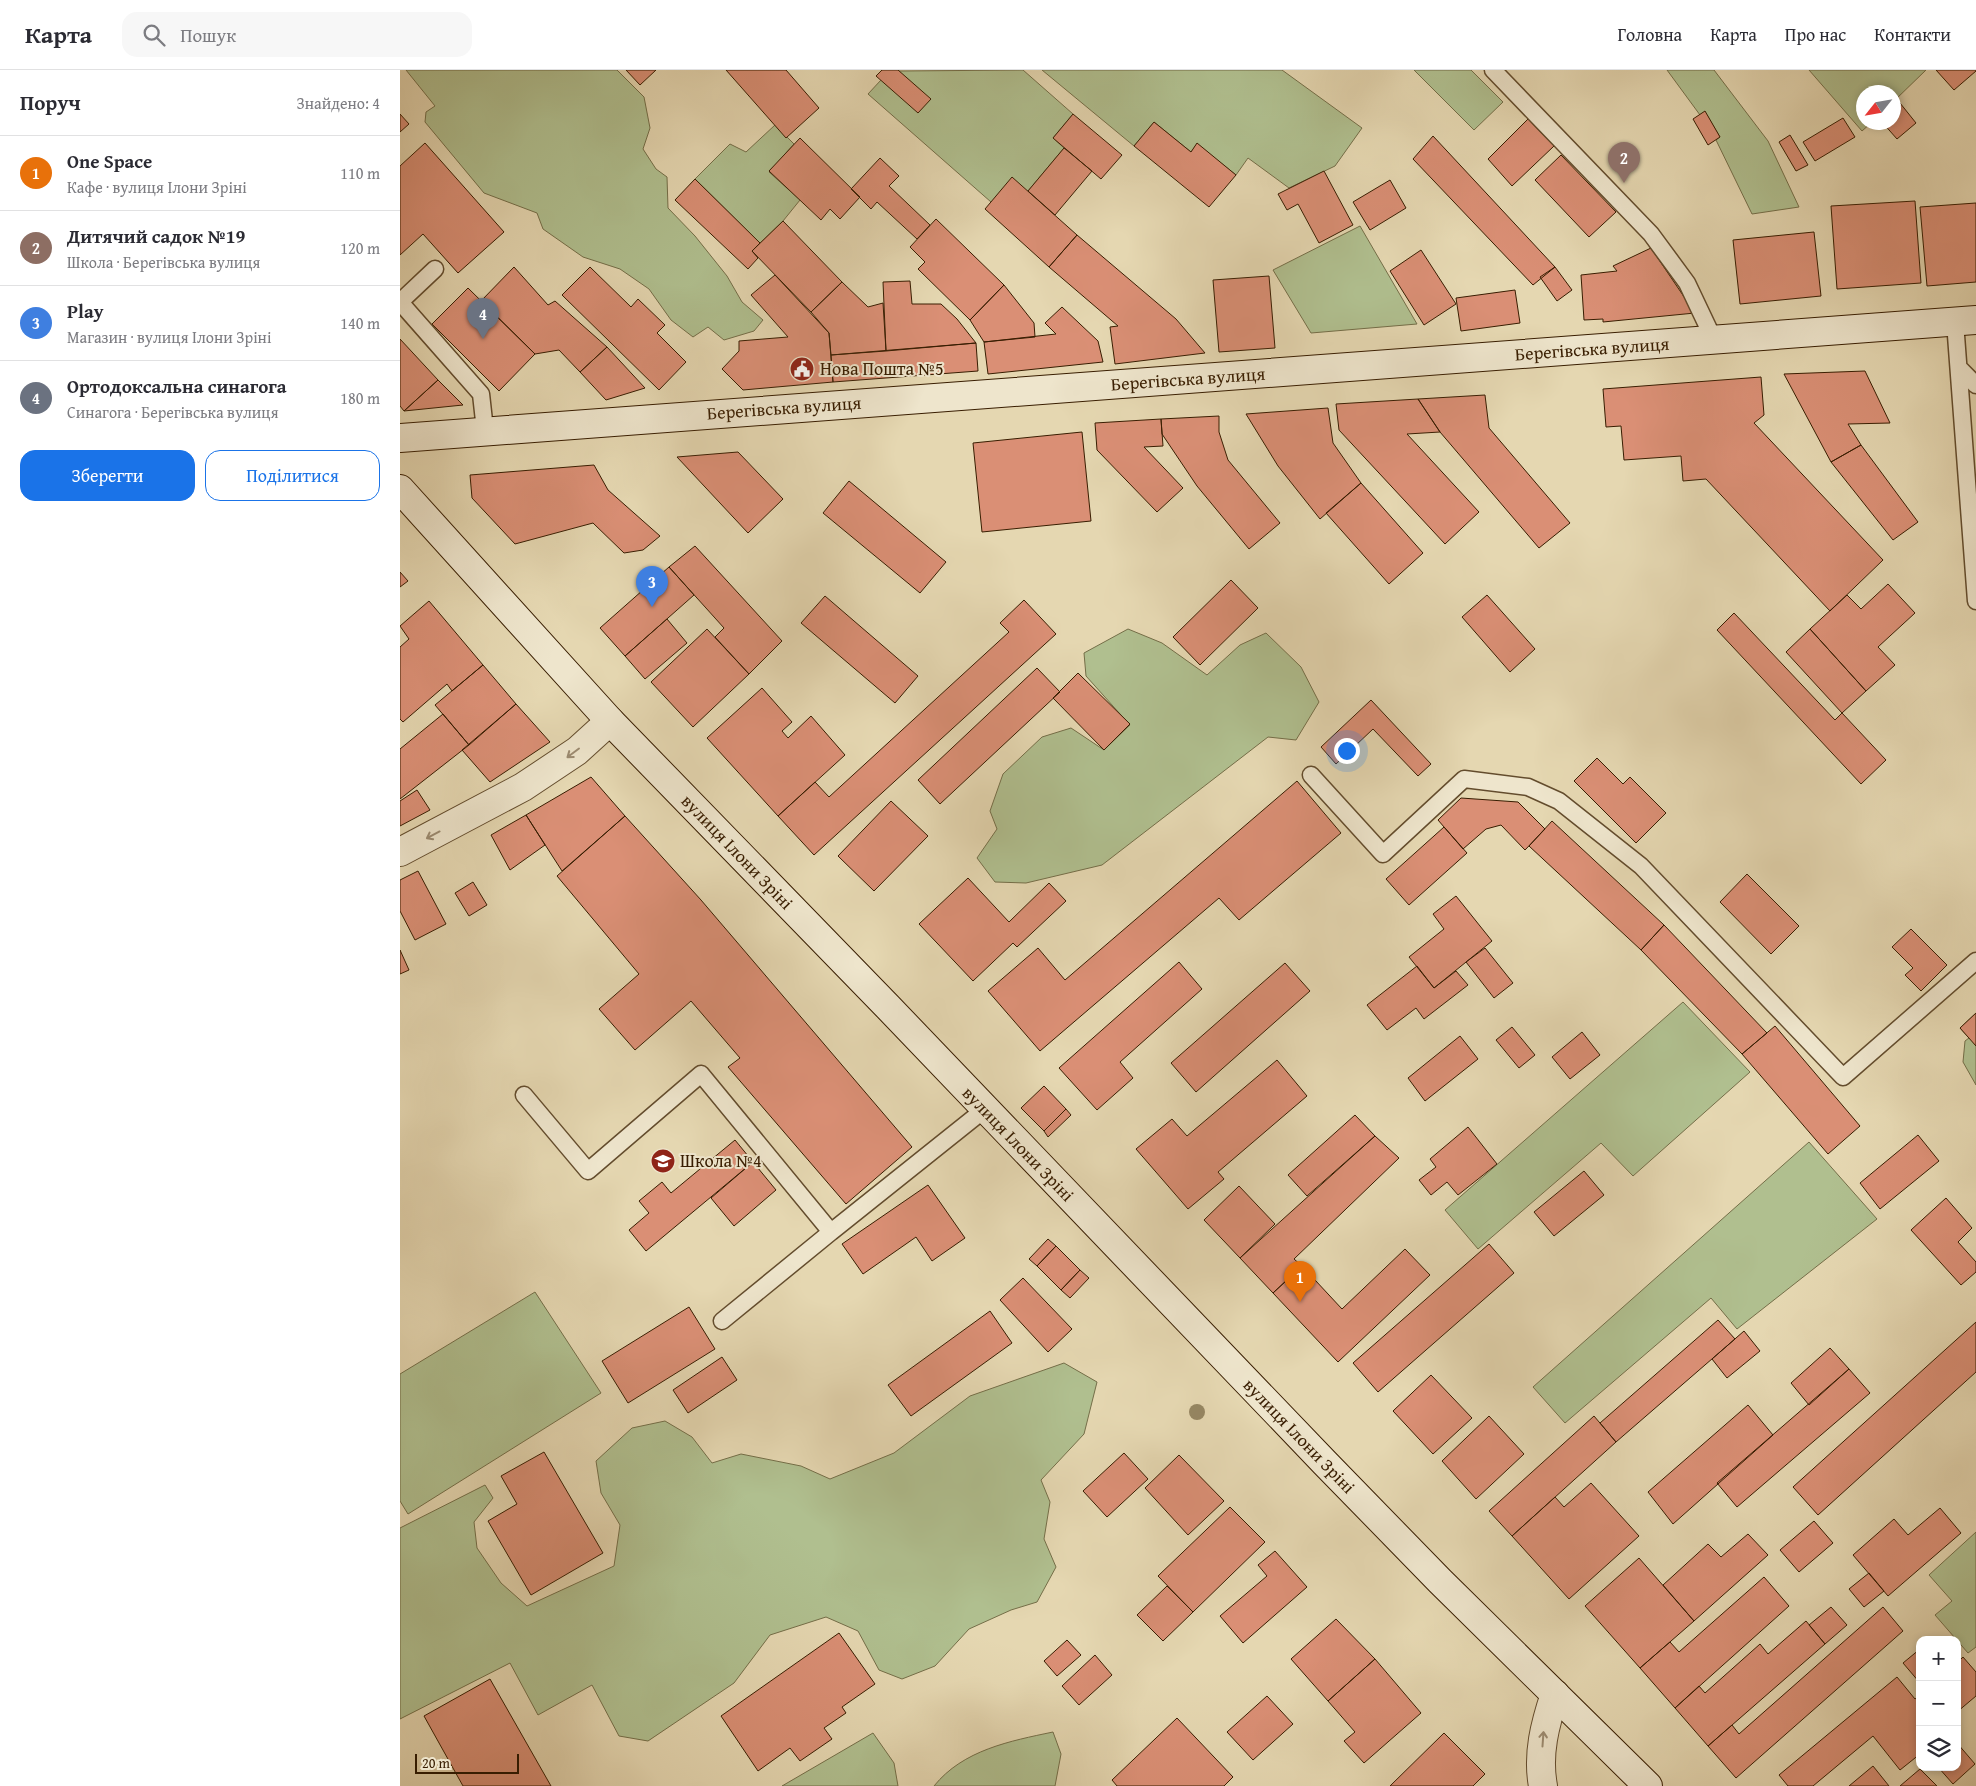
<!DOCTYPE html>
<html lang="uk">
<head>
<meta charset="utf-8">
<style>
	body { margin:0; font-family:"Gentium Book Plus",serif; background:#f7f7f7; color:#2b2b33 }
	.controls { position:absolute; right:15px; bottom:15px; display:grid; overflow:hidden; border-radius:10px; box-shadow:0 2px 8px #0003 }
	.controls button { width:45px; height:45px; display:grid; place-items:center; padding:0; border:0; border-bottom:1px solid #e1e1e2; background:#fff; color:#2b2b33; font:25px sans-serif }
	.compass { position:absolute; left:1456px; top:15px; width:45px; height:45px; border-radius:50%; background:#fff; box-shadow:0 2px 8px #0003; rotate:239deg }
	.scale { position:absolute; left:15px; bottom:12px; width:104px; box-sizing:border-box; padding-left:5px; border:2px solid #381d01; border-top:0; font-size:14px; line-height:18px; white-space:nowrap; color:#381d01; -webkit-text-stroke:4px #eee5cc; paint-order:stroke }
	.you { position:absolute; left:946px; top:680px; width:18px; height:18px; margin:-12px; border:4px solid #fff; border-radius:50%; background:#1a73e8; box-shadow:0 0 0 8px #1a73e833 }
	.badge { display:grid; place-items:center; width:32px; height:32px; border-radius:50%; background:#1a73e8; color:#fff; font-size:16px; font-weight:700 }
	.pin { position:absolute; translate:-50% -41px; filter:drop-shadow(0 1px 2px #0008) }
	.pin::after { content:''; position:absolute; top:26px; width:18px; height:15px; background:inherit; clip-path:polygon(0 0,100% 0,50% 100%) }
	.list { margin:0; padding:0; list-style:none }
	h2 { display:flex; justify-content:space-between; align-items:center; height:65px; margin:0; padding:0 20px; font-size:21px }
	h2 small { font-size:16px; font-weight:400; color:#7c7c81 }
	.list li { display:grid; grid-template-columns:32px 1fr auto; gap:15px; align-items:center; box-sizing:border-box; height:75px; padding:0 20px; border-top:1px solid #e1e1e2 }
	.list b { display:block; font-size:19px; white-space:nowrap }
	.list p { margin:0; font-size:16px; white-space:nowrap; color:#7c7c81 }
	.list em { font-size:16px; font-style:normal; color:#7c7c81 }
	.actions { display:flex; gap:10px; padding:15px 20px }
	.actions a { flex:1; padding:11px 0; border:1px solid #1a73e8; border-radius:15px; text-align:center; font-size:18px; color:#1a73e8 }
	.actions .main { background:#1a73e8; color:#fff }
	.icon { flex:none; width:28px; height:28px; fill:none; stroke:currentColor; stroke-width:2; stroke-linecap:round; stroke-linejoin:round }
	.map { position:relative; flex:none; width:1576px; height:1716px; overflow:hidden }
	header { display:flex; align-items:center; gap:30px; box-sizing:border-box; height:70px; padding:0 25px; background:#fff; border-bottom:1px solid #e1e1e2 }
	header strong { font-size:24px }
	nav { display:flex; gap:28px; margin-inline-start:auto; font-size:18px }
	.search { width:350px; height:45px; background:#f7f7f7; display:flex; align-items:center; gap:12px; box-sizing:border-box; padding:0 18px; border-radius:15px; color:#7c7c81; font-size:19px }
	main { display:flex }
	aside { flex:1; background:#fff }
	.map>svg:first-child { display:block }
	.green { fill:#b0bf8f; stroke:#746e48 }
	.building { fill:#da8f75; stroke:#381d01 }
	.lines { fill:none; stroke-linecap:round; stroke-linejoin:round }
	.service-casing { stroke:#634c2d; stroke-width:19 }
	.tertiary-casing { stroke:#634c2d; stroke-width:30 }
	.secondary-casing { stroke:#381d01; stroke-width:30 }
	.service { stroke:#eee5cc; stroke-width:16 }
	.tertiary { stroke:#eee5cc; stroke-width:28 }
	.secondary { stroke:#eee5cc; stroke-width:28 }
	.tree { fill:#968763 }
	.oneway { stroke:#9c8b71 }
	.labels { text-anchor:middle; stroke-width:4; stroke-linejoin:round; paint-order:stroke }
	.street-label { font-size:18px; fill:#381d01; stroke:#eee5cc }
	.poi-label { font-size:18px; fill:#381d01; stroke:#eee5cc; text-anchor:start }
</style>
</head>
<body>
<header>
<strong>Карта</strong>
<div class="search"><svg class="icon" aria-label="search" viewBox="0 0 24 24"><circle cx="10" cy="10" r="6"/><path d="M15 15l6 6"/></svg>Пошук</div>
<nav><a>Головна</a><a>Карта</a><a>Про нас</a><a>Контакти</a></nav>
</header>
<main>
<aside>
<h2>Поруч<small>Знайдено: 4</small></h2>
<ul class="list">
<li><span class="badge" style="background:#e8710a">1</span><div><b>One Space</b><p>Кафе · вулиця Ілони Зріні</p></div><em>110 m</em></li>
<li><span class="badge" style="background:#8d6e63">2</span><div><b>Дитячий садок №19</b><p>Школа · Берегівська вулиця</p></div><em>120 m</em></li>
<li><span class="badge" style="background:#3f7fe0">3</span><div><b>Play</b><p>Магазин · вулиця Ілони Зріні</p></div><em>140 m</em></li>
<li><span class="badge" style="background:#6b7280">4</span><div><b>Ортодоксальна синагога</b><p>Синагога · Берегівська вулиця</p></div><em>180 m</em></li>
</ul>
<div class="actions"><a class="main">Зберегти</a><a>Поділитися</a></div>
</aside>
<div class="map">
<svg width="1576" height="1716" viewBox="0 0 1576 1716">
	<rect width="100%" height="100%" fill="#e5d7b1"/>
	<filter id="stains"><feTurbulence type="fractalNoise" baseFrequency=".004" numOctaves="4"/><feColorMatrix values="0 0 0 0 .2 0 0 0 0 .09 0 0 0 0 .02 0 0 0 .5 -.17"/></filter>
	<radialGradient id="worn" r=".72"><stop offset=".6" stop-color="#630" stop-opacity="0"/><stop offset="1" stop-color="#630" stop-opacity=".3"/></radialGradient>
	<path class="green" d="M6,0H217L244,27L250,58L243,79L256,99L267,107L268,138L295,166L327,206L342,232L363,250L354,261L324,270L308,257L293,267L271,250L249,219L220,199L183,187L143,159L137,143L84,123L25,52L26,42L35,36Z
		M623,0L673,44L653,68L664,78L628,121L591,132L468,24L481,10L499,1Z
		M642,0H882L962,58L935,96L889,118L848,88L836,105L797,74L791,82L754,52L734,76Z
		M1014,0H1071L1103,32L1074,60Z
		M1267,0H1314L1368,71L1399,137L1352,144L1316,70L1320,67L1305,42L1300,45Z
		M1409,0H1526L1494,31V22H1464V52L1471,53L1462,61Z
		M375,55L394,74L369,102L400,130L383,151L360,173L295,109L330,74L346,82Z
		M960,156L1017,254L911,263L873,200Z
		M728,559L762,573L807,605L840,575L866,563L901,597L919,632L896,670L868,667L702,795L626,813L595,812L577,788L597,759L590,741L603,704L642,667L671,658L704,680L730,655L686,606L684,583Z
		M1283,932L1350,1002L1233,1106L1201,1073L1078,1179L1045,1140Z
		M1576,943V1015L1563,992L1565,971L1569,968L1560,958Z
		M1409,1072L1477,1149L1337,1259L1311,1228L1165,1353L1133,1317Z
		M135,1222L201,1323L8,1444L0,1431V1304Z
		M664,1293L697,1312L684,1364L641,1410L650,1432L644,1469L656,1497L637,1532L611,1540L569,1559L535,1596L502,1609L479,1600L458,1561L426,1547L370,1565L334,1613L248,1671L219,1666L192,1615L138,1645L110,1593L0,1649V1458L85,1415L93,1428L74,1452L77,1478L101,1513L127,1536L214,1496L220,1455L201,1423L196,1391L232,1358L265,1351L292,1367L312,1393L341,1384L401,1396L430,1409L494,1383L570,1326Z
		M1576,1462V1577L1568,1583L1535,1545L1552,1531L1529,1505Z
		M653,1662L661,1684L655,1716H534C563,1680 610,1671 653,1662Z
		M473,1663L494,1693L498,1716H382Z"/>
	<path class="building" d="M226,0H256L240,15Z
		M326,0H386L419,38L386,68Z
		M482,0H498L531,29L518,43L476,6Z
		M1536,0H1576V1L1554,20Z
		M1500,33L1516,53L1497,69L1482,52H1494V38Z
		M1305,41L1320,67L1308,75L1293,49Z
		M0,44L9,54L0,62Z
		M673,44L722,85L701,109L653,68Z
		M1443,48L1455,67L1415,91L1403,72Z
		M1128,49L1154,76L1112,116L1088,89Z
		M754,52L791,82L797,73L836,105L809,137L734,76Z
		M1390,65L1408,95L1396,101L1379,72Z
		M1033,66L1155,197L1133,215L1013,89Z
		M400,68L460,127L440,149L430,139L421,150L369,101Z
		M25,73L104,162L58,203L23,164L0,185V96Z
		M664,78L692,101L655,145L628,121Z
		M1161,85L1216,142L1189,167L1135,110Z
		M480,88L499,106L489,116L530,155L517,169L477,132L471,139L451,119Z
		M924,101L953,155L919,173L898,134L887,140L878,124Z
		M612,107L677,165L649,197L585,139Z
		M295,109L360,173L352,181L358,188L348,199L275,130Z
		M990,110L1006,138L970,160L953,132Z
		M1515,131L1521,213L1437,219L1431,136Z
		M1576,133V212L1527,216L1520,137Z
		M536,149L604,215L570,250L518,199L525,192L510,177Z
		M383,151L442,212L411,242L352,181Z
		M1414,162L1421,226L1340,234L1333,170Z
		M677,165L776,249L805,283L715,294L710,257L718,256L649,197Z
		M1251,178L1295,243L1203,252V249L1184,250L1181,205L1217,201L1213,196Z
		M1021,180L1056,234L1024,255L990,201Z
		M114,197L148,235L155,231L207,277L180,302L159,280L135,284L81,231Z
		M190,197L231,237L238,229L265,255L257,263L286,292L259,320L162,225Z
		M1155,197L1172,220L1157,231L1140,207Z
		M375,205L429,263L433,312L343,320L322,299L339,281V271L388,267L351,225Z
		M869,206L875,278L819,282L813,210Z
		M510,211L512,234H541L557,249L576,273L486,281L483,212Z
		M442,212L468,237L483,233L486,281L431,285L429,263L411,242Z
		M604,215L634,253L635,267L584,272L570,250Z
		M68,218L135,284L99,321L32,254Z
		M1115,220L1120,253L1061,261L1056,228Z
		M662,237L698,271L703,292L588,304L584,272L656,264L645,253Z
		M0,269L38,310L4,341L0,336Z
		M576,273L578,301L433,312L431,285Z
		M207,277L245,318L206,330L180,302Z
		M1465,301L1490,353L1448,354L1461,375L1431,392L1384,304Z
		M1361,307L1364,345L1354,353L1483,490L1430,541L1306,409L1283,411L1281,386L1224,390L1221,356L1206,357L1203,319Z
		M38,310L63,335L4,341Z
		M1085,325L1089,358L1170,453L1139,478L1040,362L1018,329Z
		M1018,329L1040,362L1007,364L1079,442L1045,474L939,360L936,334Z
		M928,338L933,373L961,413L920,449L878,396L846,344Z
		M819,346V362L828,390L880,453L849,479L797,416L762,364L761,349Z
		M761,349L763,376L744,377L783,418L757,442L697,380L695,353Z
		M682,362L691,451L582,462L573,373Z
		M1461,375L1518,452L1493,470L1431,392Z
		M338,382L383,429L348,463L277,387Z
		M194,395L208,420L260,466L243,480L224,483L193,453L115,474L72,428L70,405Z
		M449,411L546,492L520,523L423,443Z
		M961,413L1023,483L989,514L926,443Z
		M295,476L382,571L349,604L315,567L324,558L269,497Z
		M269,497L294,525L225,586L200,558Z
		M0,502L8,511L0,517Z
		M831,510L858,538L800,595L773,567Z
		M1488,514L1515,543L1478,577L1495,595L1466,621L1410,559L1447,525L1461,539Z
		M1087,525L1135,579L1110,602L1062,547Z
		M425,526L518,606L495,633L401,553Z
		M624,530L656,564L414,785L378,746L415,712L429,727L609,562L600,553Z
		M29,531L83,595L52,621L47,614L3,652L0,649V577L9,569L0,556Z
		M1334,543L1435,650L1442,643L1486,690L1461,714L1317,560Z
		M267,549L287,573L245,609L225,586Z
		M307,559L349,604L293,657L251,612Z
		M1410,559L1466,621L1442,643L1386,582Z
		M83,595L116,634L69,675L35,635Z
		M637,598L660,622L540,734L518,710Z
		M678,603L730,654L704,680L653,628Z
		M362,618L392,652L382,661L388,668L411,646L445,685L378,746L307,668Z
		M971,630L1031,694L1018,706L973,659L936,694L921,677Z
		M116,634L150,672L90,712L62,680Z
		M43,644L69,675L0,729V679Z
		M1197,688L1223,714L1230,707L1266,743L1236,773L1174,711Z
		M191,707L225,746L162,801L126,745Z
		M897,711L941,763L839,850L819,828L640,981L588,921L638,878L665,910Z
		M17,720L30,740L0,756V731Z
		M1061,728L1118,732L1145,759L1125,780L1101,755L1086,759L1063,779L1038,750Z
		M491,731L528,766L474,821L438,786Z
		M126,745L145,775L110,800L91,765Z
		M225,746L301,830L512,1077L446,1134L328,997L340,988L291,931L235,980L199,939L239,904L157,806Z
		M1152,751L1264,855L1241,880L1129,776Z
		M1044,757L1067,783L1009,835L986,809Z
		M18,801L46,854L15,870L0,841V810Z
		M1347,804L1399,856L1371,884L1320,832Z
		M568,808L609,852L649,813L666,831L617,877L613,873L573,911L519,854Z
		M73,812L87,835L69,846L55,823Z
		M1056,826L1092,871L1034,918L1009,887L1044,859L1033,844Z
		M1264,855L1367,963L1342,984L1241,880Z
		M1511,859L1547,895L1521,921L1505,905L1513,898L1492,877Z
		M1085,878L1113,913L1094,928L1066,892Z
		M0,880L9,900L0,904Z
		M779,892L802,919L720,992L733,1008L697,1040L659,998Z
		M885,893L910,921L796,1022L771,993Z
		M1017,896L1034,918L1056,901L1068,915L1024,949L1016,938L987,960L967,935Z
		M1576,943V976L1560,958Z
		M1375,956L1460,1056L1428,1084L1342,984Z
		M1112,957L1135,985L1119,998L1096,970Z
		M1182,962L1200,985L1170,1009L1152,987Z
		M1060,966L1078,989L1025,1031L1008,1008Z
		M877,990L907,1026L818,1102L824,1109L788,1139L736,1079L772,1049L787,1066Z
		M644,1016L666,1039L644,1061L621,1038Z
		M666,1039L671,1045L648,1067L644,1061Z
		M955,1045L975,1066L907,1126L888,1105Z
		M1068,1057L1097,1094L1058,1125L1047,1112L1031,1125L1019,1110L1036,1097L1030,1089Z
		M1518,1065L1539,1091L1480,1139L1460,1113Z
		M975,1066L999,1088L894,1189L902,1196L873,1223L840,1188Z
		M335,1070L353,1092L246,1181L229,1160L249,1143L239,1131L262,1112L271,1123Z
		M353,1092L376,1120L334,1156L311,1128Z
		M1184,1101L1204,1125L1154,1166L1134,1142Z
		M528,1115L565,1168L532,1191L516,1167L463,1204L442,1174Z
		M839,1116L875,1154L840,1188L804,1150Z
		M1546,1128L1572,1158L1558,1172L1576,1192V1202L1561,1215L1511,1160Z
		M648,1169L656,1176L637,1196L629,1189Z
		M1089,1174L1114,1203L978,1322L953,1293Z
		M656,1176L680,1200L661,1220L637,1196Z
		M1005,1179L1030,1205L938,1292L873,1223L902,1196L942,1239Z
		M680,1200L689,1208L670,1228L661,1220Z
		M623,1208L672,1259L648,1282L600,1230Z
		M289,1237L315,1279L228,1333L202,1291Z
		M590,1241L612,1273L511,1346L488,1315Z
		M1318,1250L1335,1269L1216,1372L1200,1353Z
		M1576,1252V1302L1418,1445L1393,1417Z
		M1344,1261L1360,1281L1327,1308L1312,1289Z
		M1430,1278L1449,1299L1409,1335L1391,1313Z
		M322,1287L337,1310L288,1343L273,1320Z
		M1449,1299L1470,1323L1337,1437L1317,1413Z
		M1031,1305L1072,1348L1033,1384L993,1341Z
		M1348,1335L1373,1365L1273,1454L1248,1422Z
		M1089,1346L1124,1384L1076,1429L1042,1391Z
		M1194,1346L1216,1372L1112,1466L1089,1441Z
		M144,1382L203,1483L131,1525L88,1451L117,1434L101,1406Z
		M724,1383L748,1409L707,1447L683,1421Z
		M779,1385L824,1431L788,1465L745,1418Z
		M1191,1413L1239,1466L1169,1529L1112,1466L1155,1427L1164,1437Z
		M830,1437L865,1472L793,1542L758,1506Z
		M1540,1438L1561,1463L1488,1526L1453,1485L1494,1449L1508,1465Z
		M1414,1451L1433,1473L1399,1502L1380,1480Z
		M1348,1464L1368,1485L1294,1551L1263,1515L1308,1474L1321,1487Z
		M875,1481L907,1517L843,1573L820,1546L867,1506L858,1495Z
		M1239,1488L1294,1551L1240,1598L1185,1536Z
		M1469,1503L1484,1521L1464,1537L1449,1519Z
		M1364,1507L1389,1536L1275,1638L1240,1598L1270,1572L1279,1582Z
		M767,1516L793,1542L763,1571L737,1545Z
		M1431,1537L1447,1555L1425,1574L1409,1555Z
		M1483,1537L1503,1561L1336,1708L1308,1676L1332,1655L1339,1664Z
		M936,1549L975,1589L928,1631L891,1589Z
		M1406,1551L1425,1574L1308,1676L1275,1638L1299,1616L1305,1623L1360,1574L1368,1584Z
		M439,1563L475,1614L442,1637L446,1643L424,1658L432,1669L400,1691L390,1678L358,1701L321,1646Z
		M667,1570L681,1585L657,1606L644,1591Z
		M1520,1579V1613L1503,1593Z
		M695,1585L712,1605L679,1635L662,1616Z
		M1563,1587L1576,1602V1626L1557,1642V1593Z
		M975,1589L1021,1643L964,1693L944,1671L955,1662L928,1631Z
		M1497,1607L1515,1629L1520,1625V1684L1500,1700L1473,1666L1413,1716H1388L1379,1705Z
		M90,1609L151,1716H63L24,1646Z
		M867,1626L893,1654L853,1690L827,1662Z
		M777,1648L833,1707L824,1716H717L712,1710Z
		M1044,1663L1085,1704L1073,1716H990Z
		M1557,1673L1575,1694L1553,1714L1538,1697H1557Z
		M1473,1696L1489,1716H1449Z
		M1520,1699L1537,1716H1500Z"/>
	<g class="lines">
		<defs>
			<path id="service" d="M1093,0L1251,164L1287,213L1314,270
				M35,199L0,232L81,324L85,360
				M1555,252L1576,531
				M1560,299L1576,315
				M911,705L983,784L1064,709L1128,717L1159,731L1241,796L1443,1007L1576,891
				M124,1025L188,1101L301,1004L431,1162L585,1039
				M322,1251L431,1162"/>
			<path id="tertiary" d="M0,782L123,717L177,681L210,651
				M1143,1716C1137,1684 1145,1654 1155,1624"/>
			<path id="secondary" d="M0,368L1576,250
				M0,419L210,651L488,937L925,1393L1040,1511L1248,1716"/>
		</defs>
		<use href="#service" class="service-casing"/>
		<use href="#tertiary" class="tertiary-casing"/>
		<use href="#secondary" class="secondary-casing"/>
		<use href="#service" class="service"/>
		<use href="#tertiary" class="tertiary"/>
		<use href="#secondary" class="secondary"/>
	</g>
	<circle class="tree" cx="797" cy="1342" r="8"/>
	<defs><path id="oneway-shaft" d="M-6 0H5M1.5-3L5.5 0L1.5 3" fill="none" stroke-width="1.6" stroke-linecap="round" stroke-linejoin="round" transform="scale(1.25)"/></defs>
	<g class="oneway">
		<use href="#oneway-shaft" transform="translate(173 683) rotate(143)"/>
		<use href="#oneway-shaft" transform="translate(33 765) rotate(152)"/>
		<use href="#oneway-shaft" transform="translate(1143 1669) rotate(-86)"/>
	</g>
	<defs>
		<symbol id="civic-disc" viewBox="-11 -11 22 22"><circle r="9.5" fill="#8f2418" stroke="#eee5cc"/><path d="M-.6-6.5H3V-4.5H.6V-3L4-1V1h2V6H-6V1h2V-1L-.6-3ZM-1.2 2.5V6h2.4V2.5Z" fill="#fff"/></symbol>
		<symbol id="school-disc" viewBox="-11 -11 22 22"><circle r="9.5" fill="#8f2418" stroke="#eee5cc"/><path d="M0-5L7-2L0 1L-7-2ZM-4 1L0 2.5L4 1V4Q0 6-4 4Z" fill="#fff"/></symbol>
	</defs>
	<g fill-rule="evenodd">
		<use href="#civic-disc" x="388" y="285" width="28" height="28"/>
		<use href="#school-disc" x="249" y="1077" width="28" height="28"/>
	</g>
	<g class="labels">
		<g class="street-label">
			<text transform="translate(1192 279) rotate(-4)" y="6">Берегівська вулиця</text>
			<text transform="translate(788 309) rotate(-4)" y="6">Берегівська вулиця</text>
			<text transform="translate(384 338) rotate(-4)" y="6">Берегівська вулиця</text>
			<text transform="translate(337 782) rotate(46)" y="6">вулиця Ілони Зріні</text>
			<text transform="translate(618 1074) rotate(46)" y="6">вулиця Ілони Зріні</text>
			<text transform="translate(899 1366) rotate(46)" y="6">вулиця Ілони Зріні</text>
		</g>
		<g class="poi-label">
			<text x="420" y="305">Нова Пошта №5</text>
			<text x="280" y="1097">Школа №4</text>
		</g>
	</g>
	<rect width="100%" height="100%" filter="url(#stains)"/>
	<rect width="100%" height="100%" fill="url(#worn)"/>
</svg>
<div class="controls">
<button>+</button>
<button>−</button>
<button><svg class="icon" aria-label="layers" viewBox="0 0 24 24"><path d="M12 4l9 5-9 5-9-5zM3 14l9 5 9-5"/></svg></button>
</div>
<svg class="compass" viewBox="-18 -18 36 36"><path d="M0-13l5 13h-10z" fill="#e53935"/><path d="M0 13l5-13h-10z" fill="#7c7c81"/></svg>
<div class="scale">20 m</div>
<div class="you"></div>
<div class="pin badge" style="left:900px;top:1232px;background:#e8710a">1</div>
<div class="pin badge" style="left:1224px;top:113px;background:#8d6e63">2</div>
<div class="pin badge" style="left:252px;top:537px;background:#3f7fe0">3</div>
<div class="pin badge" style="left:83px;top:269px;background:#6b7280">4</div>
</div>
</main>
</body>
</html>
